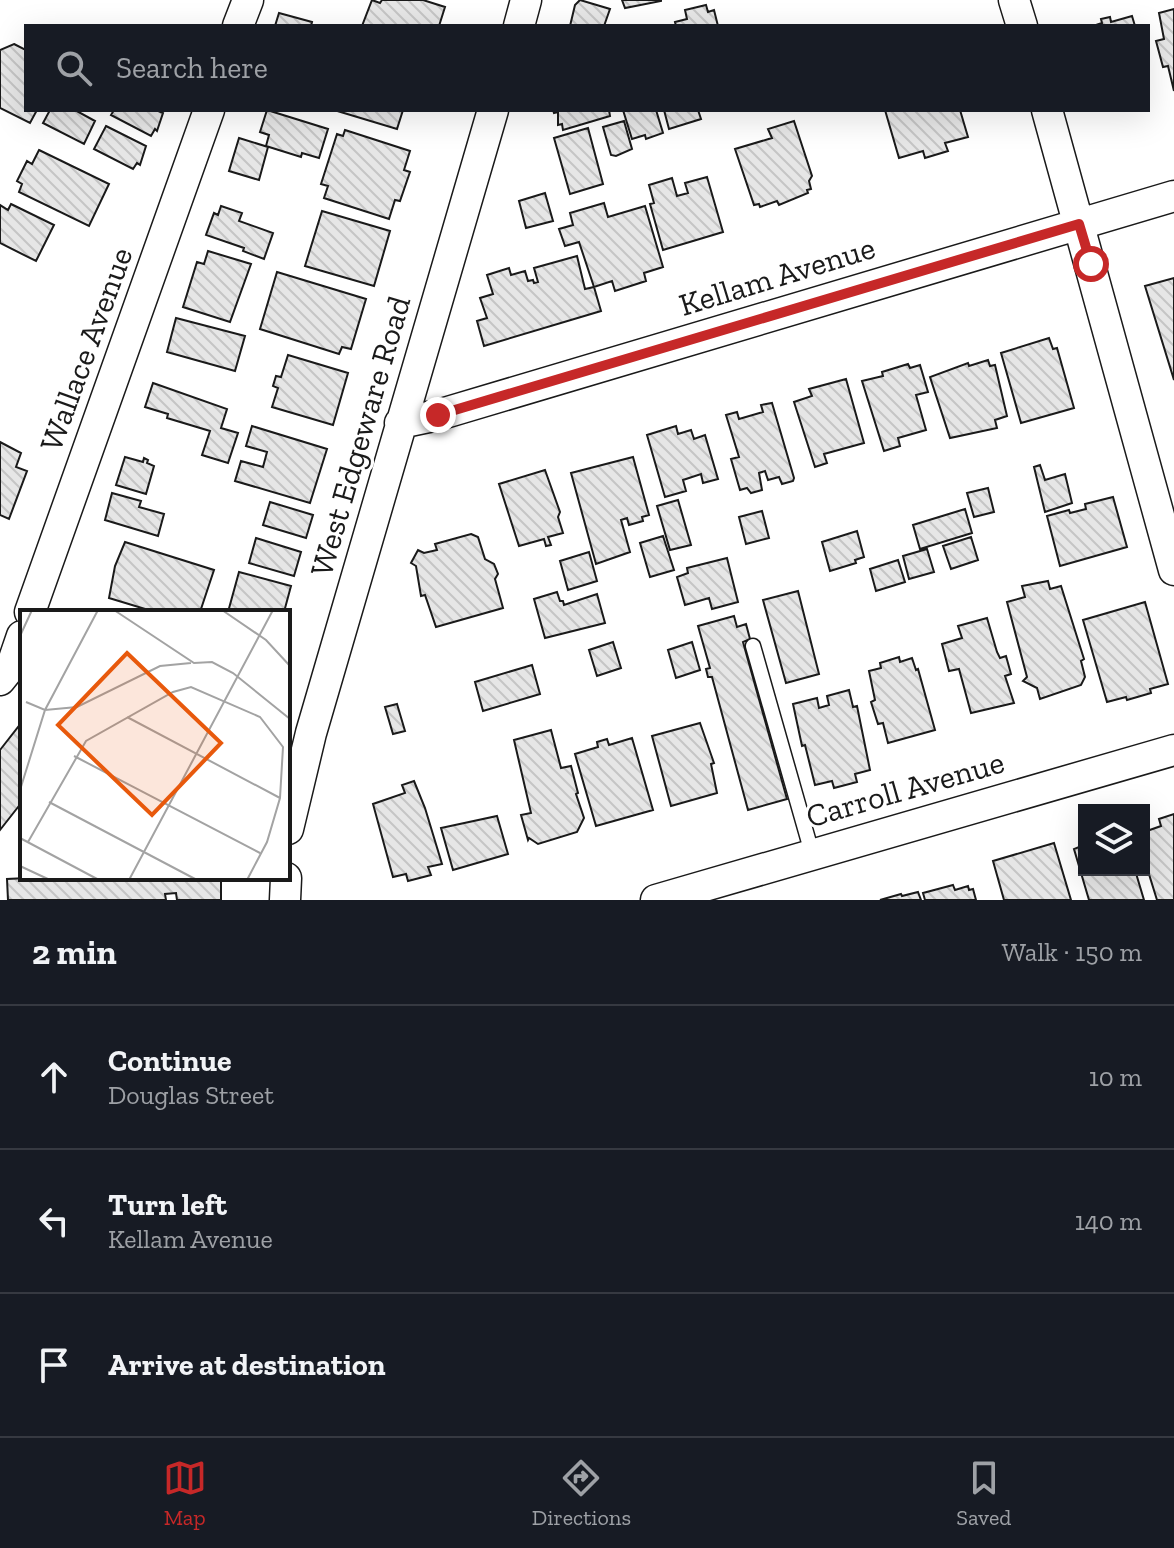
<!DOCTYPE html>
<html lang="en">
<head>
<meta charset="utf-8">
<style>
	body { margin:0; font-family:"Zilla Slab",serif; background:#20242c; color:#f1f3f6 }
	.controls { position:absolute; right:24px; bottom:24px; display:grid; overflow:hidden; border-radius:0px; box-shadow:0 8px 32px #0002 }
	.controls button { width:72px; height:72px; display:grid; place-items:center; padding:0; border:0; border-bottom:2px solid #363941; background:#171b24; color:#f1f3f6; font:40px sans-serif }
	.stop { position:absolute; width:24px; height:24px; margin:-18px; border:6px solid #c62828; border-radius:50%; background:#fff }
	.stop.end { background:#c62828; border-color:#fff; box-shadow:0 2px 8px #0008 }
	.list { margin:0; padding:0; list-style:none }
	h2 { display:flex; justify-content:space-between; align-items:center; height:104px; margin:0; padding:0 32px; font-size:34px }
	h2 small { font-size:26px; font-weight:400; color:#9ea1a6 }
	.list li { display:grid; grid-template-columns:52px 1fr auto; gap:24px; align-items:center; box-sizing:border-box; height:144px; padding:0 32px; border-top:2px solid #363941 }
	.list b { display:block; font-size:30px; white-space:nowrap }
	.list p { margin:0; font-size:26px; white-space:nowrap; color:#9ea1a6 }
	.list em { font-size:26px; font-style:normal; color:#9ea1a6 }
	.icon { flex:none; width:44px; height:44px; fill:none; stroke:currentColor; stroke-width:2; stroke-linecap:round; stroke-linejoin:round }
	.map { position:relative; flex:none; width:1174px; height:900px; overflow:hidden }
	.search { position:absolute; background:#171b24; box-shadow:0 8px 32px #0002; left:24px; right:24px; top:24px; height:88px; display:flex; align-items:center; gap:20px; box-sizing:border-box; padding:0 28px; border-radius:0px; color:#9ea1a6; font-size:30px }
	.sheet { height:536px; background:#171b24 }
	nav { display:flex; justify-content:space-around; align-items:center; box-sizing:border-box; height:112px; border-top:2px solid #363941; background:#171b24; font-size:22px; color:#9ea1a6 }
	nav a { display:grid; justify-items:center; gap:4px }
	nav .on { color:#c62828 }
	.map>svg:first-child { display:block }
	.building { fill:url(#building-back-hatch); stroke:#1a1a1a; stroke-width:2 }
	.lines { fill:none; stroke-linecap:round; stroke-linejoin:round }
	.service-casing { stroke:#1a1a1a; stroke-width:17 }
	.minor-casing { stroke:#1a1a1a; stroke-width:33 }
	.service { stroke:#fff; stroke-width:14 }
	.minor { stroke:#fff; stroke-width:30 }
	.route { stroke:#c62828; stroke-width:10 }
	.labels { text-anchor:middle; stroke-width:6; stroke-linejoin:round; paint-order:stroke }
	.street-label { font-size:32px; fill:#1a1a1a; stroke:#fff }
	.inset-road { fill:none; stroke:#a3a3a3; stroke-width:2 }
	.view { fill:#e8590c; fill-opacity:0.15; stroke:#e8590c; stroke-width:4 }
	.inset-edge { fill:none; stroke:#1a1a1a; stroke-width:4 }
</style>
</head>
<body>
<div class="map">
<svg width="1174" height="900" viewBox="0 0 1174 900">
	<defs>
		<pattern id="building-back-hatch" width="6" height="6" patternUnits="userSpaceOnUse" patternTransform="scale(2)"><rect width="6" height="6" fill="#e6e6e6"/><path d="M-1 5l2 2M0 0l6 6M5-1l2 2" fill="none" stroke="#c5c5c5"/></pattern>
	</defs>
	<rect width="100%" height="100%" fill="#fff"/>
	<path class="building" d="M372,0L380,3L382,0H423L445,7L439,26H362Z
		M580,0L610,9L604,26H570L575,5Z
		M622,0H661V1L625,8Z
		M706,5L708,12L714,10L718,26H676L675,22L687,19L685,10Z
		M1174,9V91L1168,66L1163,67L1156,41L1164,39L1159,13Z
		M279,13L312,22L311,26H275Z
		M1132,16L1135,26H1093L1102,23L1101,19L1110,17L1111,22Z
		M14,44L26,50V110H37L30,123L0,108V50Z
		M50,110H75L95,121L84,144L43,123Z
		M114,110H156L163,113L157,131L155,129L151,136L111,115Z
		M267,110L328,129L319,158L302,153L301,157L266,146L269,135L260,132Z
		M334,110H403L397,129Z
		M553,110H609L610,116L563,130L562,124L558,125V112L554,113Z
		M623,110H656L663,133L646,139L645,135L632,139Z
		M664,110H698L701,119L669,129Z
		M885,110H960L968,137L945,143L948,151L925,158L923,151L899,158Z
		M624,121L632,149L616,156L611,155L603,127Z
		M794,121L812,176L809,181L811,189L807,190L808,193L779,205L777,201L760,207L759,204L754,205L735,149L772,138L768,129Z
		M106,126L146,146L140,165L137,163L133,169L94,149Z
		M588,128L603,184L570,194L554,138Z
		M345,130L410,151L404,170L410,172L400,201L395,200L389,219L324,198L328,186L321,184L337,134L343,136Z
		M239,138L268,147L259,180L229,171Z
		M39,150L109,184L89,226L19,192L22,184L17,181L27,161L32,164Z
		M707,177L723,232L663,250L650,204L654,203L649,185L672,178L677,196L688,193L685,183Z
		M545,193L553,221L526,228L519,201Z
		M604,203L608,217L645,206L663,267L644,273L646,281L615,291L612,281L594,287L579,242L565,246L559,229L573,225L570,213Z
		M11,204L54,225L36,261L0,243V205L8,210Z
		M221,206L242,213L239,221L273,233L264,259L243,251L244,248L206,235L214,213L218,215Z
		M322,211L390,231L374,286L305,266Z
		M208,251L251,264L230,322L183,307L197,262L204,264Z
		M577,256L585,289L594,287L601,311L484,346L477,321L487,318L480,298L493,294L487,275L509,268L511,275L525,271L528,281L533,280L534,283L538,282L534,268Z
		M277,272L366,299L351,349L342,347L339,354L260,329Z
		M1174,278V380L1145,286Z
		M176,318L245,336L235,371L167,352Z
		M1049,338L1053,349L1057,348L1074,408L1021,423L1001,353Z
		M288,355L348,373L333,425L272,407L278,388L273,386L276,376L281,377Z
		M988,360L990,366L995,365L1007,416L995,420L997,428L950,438L930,377L968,363L969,366Z
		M908,364L910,368L920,365L928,392L916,395L926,430L898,438L900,446L884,451L862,381L883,376L882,372Z
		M846,379L864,443L824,454L827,463L815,467L794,402L812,396L809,389Z
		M153,383L227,409L221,428L238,433L228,463L202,455L210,431L167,418L168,414L145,407Z
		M772,403L794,478L793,481L782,484L779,477L768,480L765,471L759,473L762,490L751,493L747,488L740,490L731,459L739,457L726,415L737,412L739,419L763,412L761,405Z
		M252,426L327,449L310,503L235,481L241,461L263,467L267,452L246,446Z
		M676,426L678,434L691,430L694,439L705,435L718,479L703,483L701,474L683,480L686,491L665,497L647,435Z
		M0,442L21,453L16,467L27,471L9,519L0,515Z
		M125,457L143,462L144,458L148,460L147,463L154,466L146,494L116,485Z
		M633,457L649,515L642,517L643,521L629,525L627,518L621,520L630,552L596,564L571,473Z
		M1040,465L1045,480L1065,474L1072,503L1045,512L1034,467Z
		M545,470L560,512L558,517L563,533L548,537L551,545L546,546L544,539L519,546L499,484Z
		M988,488L994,512L974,517L967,493Z
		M112,493L141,501L139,507L164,514L158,536L105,520Z
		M1113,497L1127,547L1060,566L1047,516L1069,510L1070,513L1086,509L1085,504Z
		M678,500L691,545L670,550L657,506Z
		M270,502L313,515L306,538L263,525Z
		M965,509L972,533L920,549L913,525Z
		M762,511L769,538L746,544L739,517Z
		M857,531L864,557L855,560L856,563L830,571L822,542Z
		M471,534L478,537L485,559L494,564L498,574L495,579L503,608L436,627L425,595L421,596L416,566L411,563L418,550L424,553L437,550L435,544Z
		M663,536L674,570L650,577L640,543Z
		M971,537L978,560L951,569L943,546Z
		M256,538L301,552L294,576L249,563Z
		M125,542L214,570L200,612H155L109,598L115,566Z
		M927,549L934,572L909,579L903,556Z
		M589,552L597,581L568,590L560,561Z
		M727,558L738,602L712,609L709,598L685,605L677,577L688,573L687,568Z
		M898,560L905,582L876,591L870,569Z
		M239,572L291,586L284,612H228Z
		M1048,581L1050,589L1061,586L1084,659L1081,661L1085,677L1081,685L1040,699L1037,688L1023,681L1027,677L1007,602L1025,597L1022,586Z
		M798,591L819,674L786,683L763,600Z
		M557,592L560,601H563L564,605L597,594L605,623L545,638L534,599Z
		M1145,602L1168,684L1150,689L1151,693L1127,700L1126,697L1107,702L1083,620Z
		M734,616L737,627L746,624L750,639L743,642L787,799L748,810L712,677H708L706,669L710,668L698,626Z
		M987,618L997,652L1000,658L1006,656L1011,674L1005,676L1014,703L971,713L959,669L949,671L942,644L962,638L958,626Z
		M613,642L621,668L597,676L589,650Z
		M692,642L700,670L676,678L668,650Z
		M899,657L900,662L912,658L916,670L918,669L935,730L888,743L883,723L878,724L871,702L875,700L869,671L881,668L880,663Z
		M532,665L540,694L483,711L475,682Z
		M849,690L853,707L857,706L870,770L855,774L857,782L834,788L832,781L815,785L805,745L802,746L793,704L817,698L819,708L829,705L827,696Z
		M397,704L405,731L393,734L385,707Z
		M22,722V802L0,830V750Z
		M700,723L714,763L711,764L717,793L671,806L652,736Z
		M551,730L561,768L571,766L578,793L576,794L584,818L577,832L538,844L529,838L528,840L521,815L531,813L514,740Z
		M632,738L653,810L596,826L575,754L598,747L597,742L607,739L609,745Z
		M414,781L425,808L442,864L428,867L431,875L408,881L406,874L393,877L373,804L405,793L402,785Z
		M1174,814V900H1157L1144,858V832L1161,826L1159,819Z
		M497,816L508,854L453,870L441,828Z
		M1054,843L1071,900H1004L993,861Z
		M1084,845V870H1135L1144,900H1089L1074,849Z
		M28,878H221V900H177L176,893L165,894L166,900H8L7,879Z
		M953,885L955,890L968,886L969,890L973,889L976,900H925L923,893Z
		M918,892L921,900H880L901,894L902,896Z"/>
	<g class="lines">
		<defs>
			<path id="service" d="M753,646L812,853"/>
			<path id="minor" d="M1014,0L1022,26
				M238,26L248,0
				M519,26L526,0
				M1047,110L1174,570
				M400,423L438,415L1174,196
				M30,612L209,110
				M0,680L12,665L22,636
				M288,829L311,733L493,110
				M285,900L286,878
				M656,900L1174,750"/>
		</defs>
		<use href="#service" class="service-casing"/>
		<use href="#minor" class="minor-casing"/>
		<use href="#service" class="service"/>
		<use href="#minor" class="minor"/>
	</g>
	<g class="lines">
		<path class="route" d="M438,415L1079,224L1091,264"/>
	</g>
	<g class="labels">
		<g class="street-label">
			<text transform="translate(777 276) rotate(-17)" y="11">Kellam Avenue</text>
			<text transform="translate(86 349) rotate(-70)" y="11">Wallace Avenue</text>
			<text transform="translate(360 436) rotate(-74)" y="11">West Edgeware Road</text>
			<text transform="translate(905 789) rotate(-16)" y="11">Carroll Avenue</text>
		</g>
	</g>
	<g transform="translate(20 610)">
		<rect width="270" height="270" fill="#fff"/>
		<path class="inset-road" d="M94,0L174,53L192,52L213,63L270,109M202,0L246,30L270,56M0,26L12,0M6,92L25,100L57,97L140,56L171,53M107,107L260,188M54,146L240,243M0,180L25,100L78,0M29,192L177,270M0,228L79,270M8,232L66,131L153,82L171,77L240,107L263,137L260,188L247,232L227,270M0,256L30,270M109,270L253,0"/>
		<path class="view" d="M107,43L201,133L132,205L38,115Z"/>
		<rect width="270" height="270" class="inset-edge"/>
	</g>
</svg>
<div class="controls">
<button><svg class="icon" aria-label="layers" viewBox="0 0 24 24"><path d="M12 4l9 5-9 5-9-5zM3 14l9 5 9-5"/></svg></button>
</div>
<div class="stop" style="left:1091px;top:264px"></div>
<div class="stop end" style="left:438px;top:415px"></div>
<div class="search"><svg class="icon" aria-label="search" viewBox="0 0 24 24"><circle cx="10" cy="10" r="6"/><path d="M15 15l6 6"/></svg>Search here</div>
</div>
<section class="sheet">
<h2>2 min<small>Walk · 150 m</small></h2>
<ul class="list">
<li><svg class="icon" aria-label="ahead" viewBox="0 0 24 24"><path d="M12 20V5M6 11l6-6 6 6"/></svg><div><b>Continue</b><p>Douglas Street</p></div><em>10 m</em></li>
<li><svg class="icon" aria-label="left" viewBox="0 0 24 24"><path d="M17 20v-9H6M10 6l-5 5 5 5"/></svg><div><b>Turn left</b><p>Kellam Avenue</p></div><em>140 m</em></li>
<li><svg class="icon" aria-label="arrive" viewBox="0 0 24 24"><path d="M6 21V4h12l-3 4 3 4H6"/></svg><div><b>Arrive at destination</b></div></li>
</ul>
</section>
<nav>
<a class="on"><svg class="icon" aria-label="map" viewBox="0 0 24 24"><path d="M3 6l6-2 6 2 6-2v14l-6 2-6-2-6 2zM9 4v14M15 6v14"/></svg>Map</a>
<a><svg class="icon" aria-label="directions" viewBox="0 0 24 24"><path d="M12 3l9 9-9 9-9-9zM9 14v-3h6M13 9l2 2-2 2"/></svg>Directions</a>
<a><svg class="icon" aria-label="saved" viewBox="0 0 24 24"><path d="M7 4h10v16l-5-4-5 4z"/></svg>Saved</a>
</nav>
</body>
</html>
